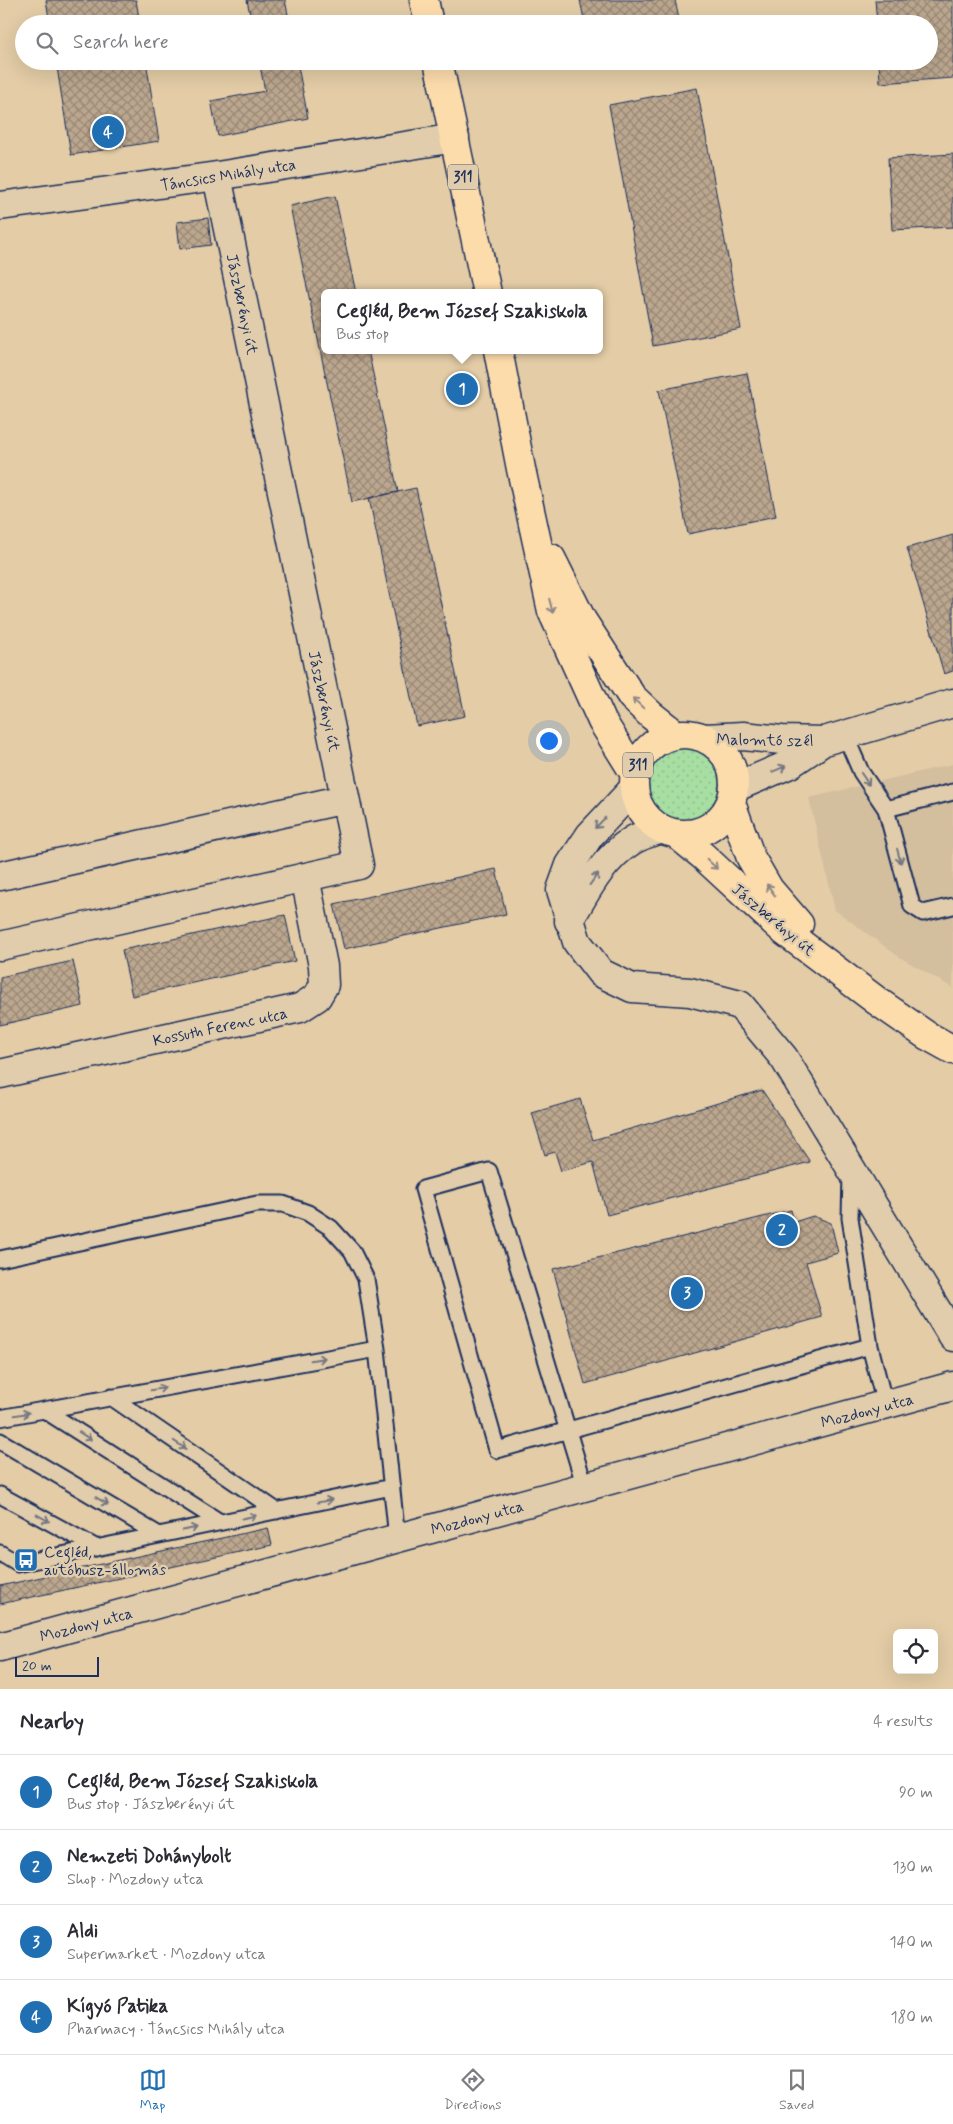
<!DOCTYPE html>
<html lang="en">
<head>
<meta charset="utf-8">
<style>
	body { margin:0; font-family:Mynerve,sans-serif; background:#f2f2f3; color:#2b2b33 }
	.controls { position:absolute; right:15px; bottom:15px; display:grid; overflow:hidden; border-radius:8px; box-shadow:0 5px 20px #0002 }
	.controls button { width:45px; height:45px; display:grid; place-items:center; padding:0; border:0; border-bottom:1px solid #e1e1e2; background:#fff; color:#2b2b33; font:25px sans-serif }
	.scale { position:absolute; left:15px; bottom:12px; width:84px; box-sizing:border-box; padding-left:5px; border:2px solid #1b2f5e; border-top:0; font-size:14px; line-height:18px; white-space:nowrap; color:#1b2f5e; -webkit-text-stroke:4px #e1cdab; paint-order:stroke }
	.you { position:absolute; left:548px; top:740px; width:18px; height:18px; margin:-12px; border:4px solid #fff; border-radius:50%; background:#1a73e8; box-shadow:0 0 0 8px #1a73e833 }
	.badge { display:grid; place-items:center; width:32px; height:32px; border-radius:50%; background:#1f6fb2; color:#fff; font-size:16px; font-weight:700 }
	.pin { position:absolute; translate:-50% -50%; border:2px solid #fff; box-shadow:0 1px 5px #0006 }
	.popup { position:absolute; left:321px; top:289px; width:282px; height:65px; box-sizing:border-box; display:grid; place-content:center; border-radius:8px; background:#fff; filter:drop-shadow(0 1px 4px #0005); font-size:16px; white-space:nowrap; color:#7c7c81 }
	.popup b { font-size:19px; color:#2b2b33 }
	.popup::after { content:''; position:absolute; left:50%; top:100%; margin-left:-10px; border:10px solid transparent; border-top-color:#fff }
	.list { margin:0; padding:0; list-style:none }
	h2 { display:flex; justify-content:space-between; align-items:center; height:65px; margin:0; padding:0 20px; font-size:21px }
	h2 small { font-size:16px; font-weight:400; color:#7c7c81 }
	.list li { display:grid; grid-template-columns:32px 1fr auto; gap:15px; align-items:center; box-sizing:border-box; height:75px; padding:0 20px; border-top:1px solid #e1e1e2 }
	.list b { display:block; font-size:19px; white-space:nowrap }
	.list p { margin:0; font-size:16px; white-space:nowrap; color:#7c7c81 }
	.list em { font-size:16px; font-style:normal; color:#7c7c81 }
	.icon { flex:none; width:28px; height:28px; fill:none; stroke:currentColor; stroke-width:2; stroke-linecap:round; stroke-linejoin:round }
	.map { position:relative; flex:none; width:953px; height:1689px; overflow:hidden }
	.search { position:absolute; background:#fff; box-shadow:0 5px 20px #0002; left:15px; right:15px; top:15px; height:55px; display:flex; align-items:center; gap:12px; box-sizing:border-box; padding:0 18px; border-radius:28px; color:#7c7c81; font-size:19px }
	.sheet { height:365px; background:#fff }
	nav { display:flex; justify-content:space-around; align-items:center; box-sizing:border-box; height:70px; border-top:1px solid #e1e1e2; background:#fff; font-size:14px; color:#7c7c81 }
	nav a { display:grid; justify-items:center; gap:2px }
	nav .on { color:#1f6fb2 }
	.map>svg:first-child { display:block }
	.built { fill:#d3be9e }
	.grass { fill:url(#grass-dots); stroke:#618680 }
	.building { fill:url(#building-cross-hatch); stroke:#1b2f5e }
	.lines { fill:none; stroke-linecap:round; stroke-linejoin:round }
	.lane-casing { stroke:#1b2f5e; stroke-width:19 }
	.street-casing { stroke:#1b2f5e; stroke-width:31 }
	.primary-casing { stroke:#1b2f5e; stroke-width:31 }
	.lane { stroke:#e1cdab; stroke-width:15 }
	.street { stroke:#e1cdab; stroke-width:28 }
	.primary { stroke:#fddcac; stroke-width:28 }
	.oneway { stroke:#8c8685 }
	.oneway2 { stroke:#747681 }
	.labels { text-anchor:middle; stroke-width:5; stroke-linejoin:round; paint-order:stroke }
	.shield { fill:#e1cdab; stroke:#565e75; stroke-width:1 }
	.shield-label { font-size:15px; font-weight:bold; fill:#1b2f5e }
	.street-label { font-size:16px; fill:#1b2f5e; stroke:#e1cdab }
	.poi-label { font-size:16px; fill:#1b2f5e; stroke:#e1cdab; text-anchor:start }
</style>
</head>
<body>
<div class="map">
<svg width="953" height="1689" viewBox="0 0 953 1689">
	<defs>
		<pattern id="grass-dots" width="8" height="8" patternUnits="userSpaceOnUse" patternTransform="scale(1.25)"><rect width="8" height="8" fill="#a7dea2"/><path d="M2 2h.1M6 6h.1" fill="none" stroke="#8fbf8e" stroke-width="1.8" stroke-linecap="round"/></pattern>
		<pattern id="building-cross-hatch" width="8" height="8" patternUnits="userSpaceOnUse" patternTransform="scale(1.25)"><rect width="8" height="8" fill="#bca78e"/><path d="M0 0l8 8M0 8l8-8" fill="none" stroke="#988877"/></pattern>
	</defs>
	<rect width="100%" height="100%" fill="#e3cca6"/>
	<filter id="ink" filterUnits="userSpaceOnUse"><feTurbulence type="fractalNoise" baseFrequency=".02" numOctaves="2"/><feDisplacementMap in="SourceGraphic" scale="10" xChannelSelector="R" yChannelSelector="G"/><feConvolveMatrix kernelMatrix="1 2 1 2 8 2 1 2 1" color-interpolation-filters="sRGB"/></filter>
	<g filter="url(#ink)">
		<path class="built" d="M953,764V988L898,956L835,910L809,798Z"/>
		<path class="grass" d="M647 784a36 36 0 1 1 72 0a36 36 0 1 1-72 0Z"/>
		<path class="building" d="M46,0H136L140,24H50Z
			M247,0H285L290,24H252Z
			M580,0H675L680,24H585Z
			M875,0H953V78L880,83L879,61H929V24H877Z
			M56,61H146L159,141L71,155Z
			M259,61H297L308,118L218,136L211,101L265,91Z
			M697,88L741,329L653,346L609,105Z
			M953,154V227L892,230L888,158Z
			M335,196L356,293H324V350H368L398,492L352,502L290,206Z
			M208,218L211,245L180,249L177,222Z
			M747,373L776,516L688,534L659,390Z
			M416,488L465,716L417,726L369,498Z
			M953,535V671L944,674L907,548Z
			M496,869L506,914L344,949L334,904Z
			M285,915L295,961L132,996L122,950Z
			M73,961L83,1006L0,1025V977Z
			M762,1090L810,1162L607,1215L593,1162L561,1171L555,1152L545,1155L532,1113L580,1099L593,1140Z
			M791,1210L794,1222L813,1216L831,1223L838,1253L806,1262L822,1317L585,1384L553,1269Z
			M268,1528L272,1545L0,1604V1586Z"/>
		<g class="lines">
			<defs>
				<path id="lane" d="M845,735L861,772L886,809L953,792
					M886,809L912,906L923,913L953,906
					M851,1174L850,1218L870,1346
					M0,1259L257,1204H283L308,1213L331,1228L352,1251L366,1279L377,1349L397,1538
					M111,1397L277,1511
					M44,1410L220,1522
					M0,1418L377,1349
					M0,1441L159,1535
					M585,1487L568,1431L489,1171L423,1189L497,1450L870,1346L885,1405
					M0,1495L97,1548
					M0,1553L18,1564L392,1487"/>
				<path id="street" d="M0,206L217,176L455,138
					M705,738L743,736L782,740L824,741L953,703
					M634,788L590,835L570,865L561,890L577,942L601,973L632,988L690,992L740,1005L784,1058L953,1337
					M734,788L790,764L824,741
					M0,876L345,799
					M569,921C586,891 603,858 633,840C641,835 653,832 662,829
					M0,946L359,865L217,176
					M0,1074L300,1008L317,997L324,985L323,966L305,877
					M0,1647L953,1386"/>
				<path id="primary" d="M424,0L429,24
					M438,61L487,293
					M498,350L521,469L552,611L602,721L635,774
					M551,558L582,620L632,697L651,715L675,734
					M634 784a50 50 0 1 1 100 0a50 50 0 1 1-100 0Z
					M731,803L751,858L769,889L799,924
					M675,833L703,856L784,931L877,1001L926,1035L953,1050"/>
			</defs>
			<use href="#lane" class="lane-casing"/>
			<use href="#street" class="street-casing"/>
			<use href="#primary" class="primary-casing"/>
			<use href="#lane" class="lane"/>
			<use href="#street" class="street"/>
			<use href="#primary" class="primary"/>
		</g>
		<defs><path id="oneway-shaft" d="M-6 0H5M1.5-3L5.5 0L1.5 3" fill="none" stroke-width="1.6" stroke-linecap="round" stroke-linejoin="round" transform="scale(1.25)"/></defs>
		<g class="oneway">
			<use href="#oneway-shaft" transform="translate(551 606) rotate(76)"/>
			<use href="#oneway-shaft" transform="translate(638 703) rotate(-136)"/>
			<use href="#oneway-shaft" transform="translate(712 864) rotate(44)"/>
			<use href="#oneway-shaft" transform="translate(771 890) rotate(-126)"/>
		</g>
		<g class="oneway2">
			<use href="#oneway-shaft" transform="translate(779 769) rotate(-23)"/>
			<use href="#oneway-shaft" transform="translate(865 779) rotate(56)"/>
			<use href="#oneway-shaft" transform="translate(600 823) rotate(134)"/>
			<use href="#oneway-shaft" transform="translate(899 856) rotate(75)"/>
			<use href="#oneway-shaft" transform="translate(594 879) rotate(-54)"/>
			<use href="#oneway-shaft" transform="translate(318 1359) rotate(-10)"/>
			<use href="#oneway-shaft" transform="translate(158 1389) rotate(-10)"/>
			<use href="#oneway-shaft" transform="translate(22 1414) rotate(-10)"/>
			<use href="#oneway-shaft" transform="translate(85 1436) rotate(33)"/>
			<use href="#oneway-shaft" transform="translate(180 1445) rotate(34)"/>
			<use href="#oneway-shaft" transform="translate(102 1501) rotate(31)"/>
			<use href="#oneway-shaft" transform="translate(325 1501) rotate(-12)"/>
			<use href="#oneway-shaft" transform="translate(249 1517) rotate(-12)"/>
			<use href="#oneway-shaft" transform="translate(43 1518) rotate(29)"/>
			<use href="#oneway-shaft" transform="translate(190 1529) rotate(-12)"/>
		</g>
	</g>
	<defs>
		<symbol id="bus-square" viewBox="-11 -11 22 22"><rect x="-9" y="-9" width="18" height="18" rx="4" fill="#1f6fb2" stroke="#e1cdab"/><path d="M-5-6H5V4H4V6H2V4H-2V6H-4V4H-5ZM-3.5-4V0h7V-4ZM-3.5 1.2v1.5H-2V1.2ZM2 1.2v1.5H3.5V1.2Z" fill="#fff"/></symbol>
	</defs>
	<g fill-rule="evenodd">
		<use href="#bus-square" x="12" y="1546" width="28" height="28"/>
	</g>
	<g class="labels">
		<g class="shield">
			<rect x="448" y="164.5" width="30" height="25" rx="4"/>
			<rect x="623" y="752.5" width="30" height="25" rx="4"/>
		</g>
		<g class="shield-label">
			<text x="463" y="182">311</text>
			<text x="638" y="770">311</text>
		</g>
		<g class="street-label">
			<text transform="translate(228 174) rotate(-9)" y="6">Táncsics Mihály utca</text>
			<text transform="translate(243 304) rotate(78)" y="6">Jászberényi út</text>
			<text transform="translate(325 701) rotate(78)" y="6">Jászberényi út</text>
			<text transform="translate(765 739) rotate(1)" y="6">Malomtó szél</text>
			<text transform="translate(774 919) rotate(40)" y="6">Jászberényi út</text>
			<text transform="translate(220 1026) rotate(-12)" y="6">Kossuth Ferenc utca</text>
			<text transform="translate(867 1410) rotate(-15)" y="6">Mozdony utca</text>
			<text transform="translate(477 1517) rotate(-15)" y="6">Mozdony utca</text>
			<text transform="translate(86 1624) rotate(-15)" y="6">Mozdony utca</text>
		</g>
		<g class="poi-label">
			<text x="44" y="1557">Cegléd,<tspan x="44" dy="18">autóbusz-állomás</tspan></text>
		</g>
	</g>
</svg>
<div class="controls">
<button><svg class="icon" aria-label="locate" viewBox="0 0 24 24"><circle cx="12" cy="12" r="6"/><path d="M12 2v4M12 18v4M2 12h4M18 12h4"/></svg></button>
</div>
<div class="scale">20 m</div>
<div class="you"></div>
<div class="pin badge" style="left:462px;top:389px">1</div>
<div class="popup"><b>Cegléd, Bem József Szakiskola</b>Bus stop</div>
<div class="pin badge" style="left:782px;top:1230px">2</div>
<div class="pin badge" style="left:687px;top:1293px">3</div>
<div class="pin badge" style="left:108px;top:132px">4</div>
<div class="search"><svg class="icon" aria-label="search" viewBox="0 0 24 24"><circle cx="10" cy="10" r="6"/><path d="M15 15l6 6"/></svg>Search here</div>
</div>
<section class="sheet">
<h2>Nearby<small>4 results</small></h2>
<ul class="list">
<li><span class="badge">1</span><div><b>Cegléd, Bem József Szakiskola</b><p>Bus stop · Jászberényi út</p></div><em>90 m</em></li>
<li><span class="badge">2</span><div><b>Nemzeti Dohánybolt</b><p>Shop · Mozdony utca</p></div><em>130 m</em></li>
<li><span class="badge">3</span><div><b>Aldi</b><p>Supermarket · Mozdony utca</p></div><em>140 m</em></li>
<li><span class="badge">4</span><div><b>Kígyó Patika</b><p>Pharmacy · Táncsics Mihály utca</p></div><em>180 m</em></li>
</ul>
</section>
<nav>
<a class="on"><svg class="icon" aria-label="map" viewBox="0 0 24 24"><path d="M3 6l6-2 6 2 6-2v14l-6 2-6-2-6 2zM9 4v14M15 6v14"/></svg>Map</a>
<a><svg class="icon" aria-label="directions" viewBox="0 0 24 24"><path d="M12 3l9 9-9 9-9-9zM9 14v-3h6M13 9l2 2-2 2"/></svg>Directions</a>
<a><svg class="icon" aria-label="saved" viewBox="0 0 24 24"><path d="M7 4h10v16l-5-4-5 4z"/></svg>Saved</a>
</nav>
</body>
</html>
